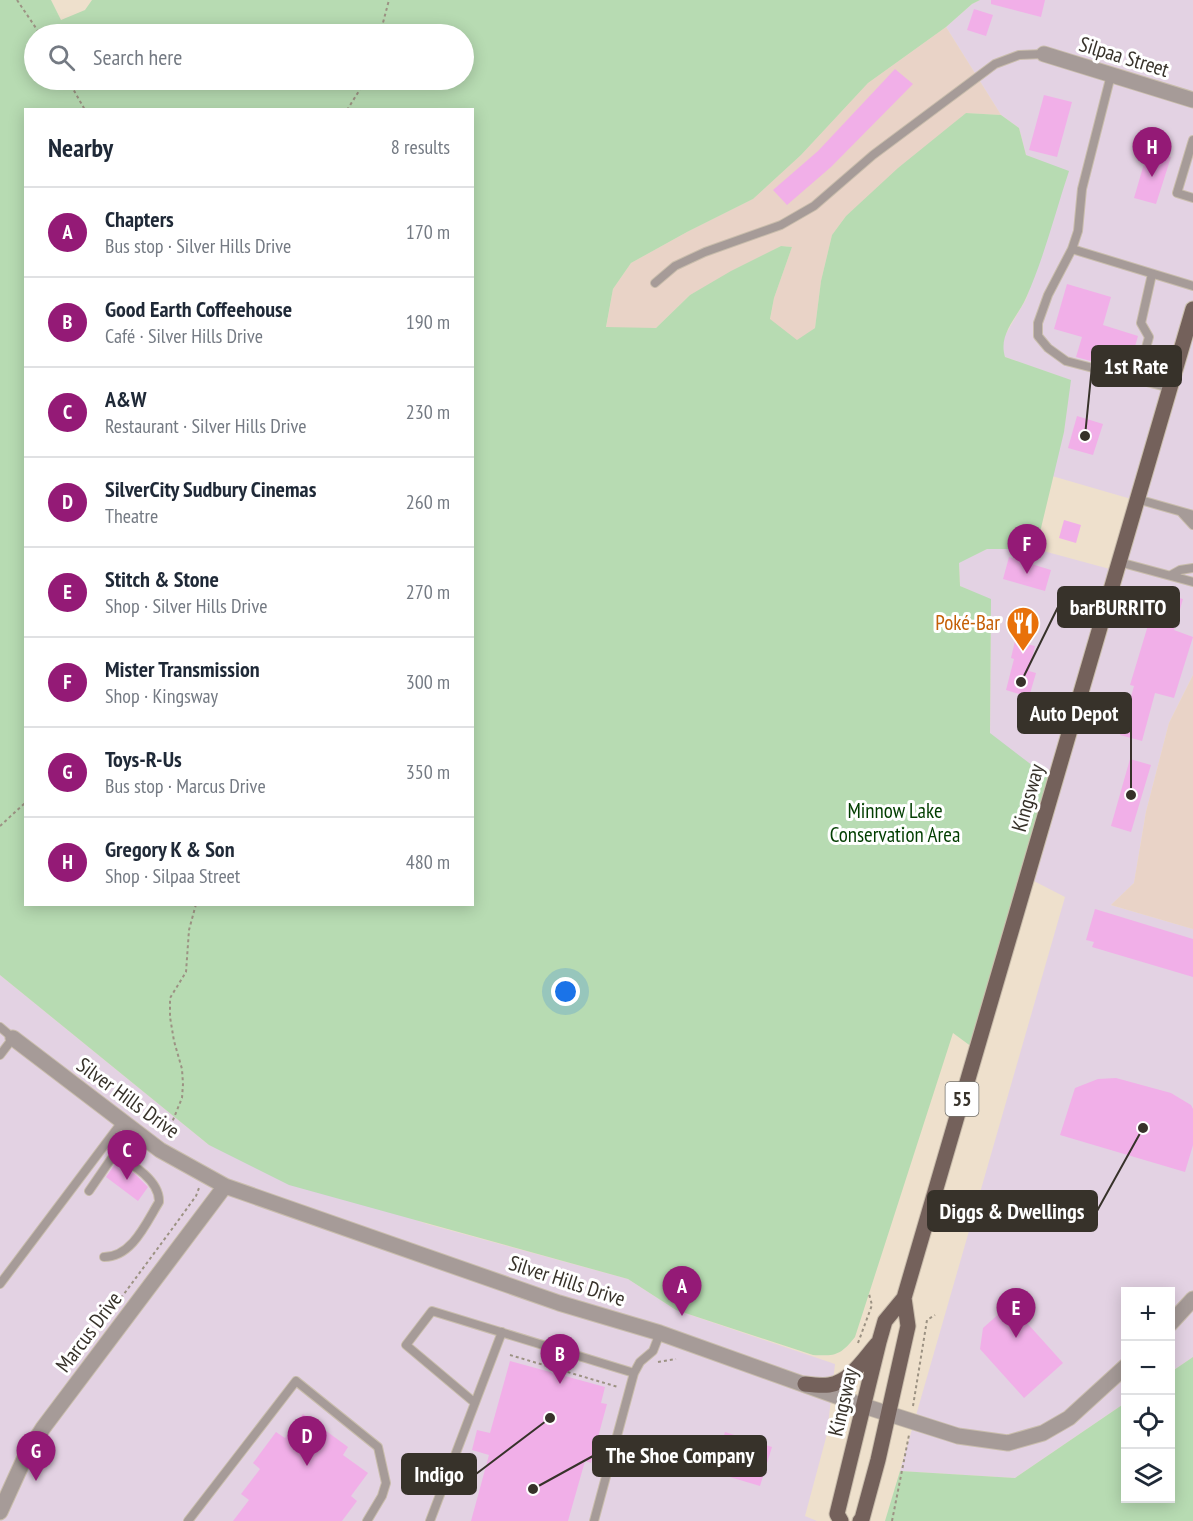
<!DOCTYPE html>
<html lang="en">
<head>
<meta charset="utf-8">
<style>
	body { margin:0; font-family:"PT Sans Narrow",sans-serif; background:#f2f2f3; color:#1f2937 }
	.controls { position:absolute; right:18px; bottom:18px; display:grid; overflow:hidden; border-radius:0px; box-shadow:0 3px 15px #0003 }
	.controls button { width:54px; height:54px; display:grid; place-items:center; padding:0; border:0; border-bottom:2px solid #e0e1e3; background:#fff; color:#1f2937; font:30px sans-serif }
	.you { position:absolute; left:566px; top:992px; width:21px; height:21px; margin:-15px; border:4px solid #fff; border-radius:50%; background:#1a73e8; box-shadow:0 0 0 9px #1a73e833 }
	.badge { display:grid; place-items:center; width:39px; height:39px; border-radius:50%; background:#941a76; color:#fff; font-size:20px; font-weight:700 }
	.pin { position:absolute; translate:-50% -50px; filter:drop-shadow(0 2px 3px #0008) }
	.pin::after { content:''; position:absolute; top:32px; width:21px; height:18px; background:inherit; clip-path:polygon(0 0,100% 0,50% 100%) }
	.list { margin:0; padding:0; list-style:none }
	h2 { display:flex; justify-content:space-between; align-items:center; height:78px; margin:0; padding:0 24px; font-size:26px }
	h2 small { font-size:20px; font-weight:400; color:#747a83 }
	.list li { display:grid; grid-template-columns:39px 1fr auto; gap:18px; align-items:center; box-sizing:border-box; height:90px; padding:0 24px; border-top:2px solid #e0e1e3 }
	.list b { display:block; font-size:22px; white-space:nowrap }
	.list p { margin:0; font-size:20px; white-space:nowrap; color:#747a83 }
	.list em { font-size:20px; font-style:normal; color:#747a83 }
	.icon { flex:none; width:33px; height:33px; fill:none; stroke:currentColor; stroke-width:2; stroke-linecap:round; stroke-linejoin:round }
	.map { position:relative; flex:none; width:1193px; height:1521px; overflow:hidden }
	.search { position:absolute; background:#fff; box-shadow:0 3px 15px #0003; left:24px; top:24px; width:450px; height:66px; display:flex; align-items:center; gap:15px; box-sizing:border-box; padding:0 21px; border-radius:33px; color:#747a83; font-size:22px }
	.panel { position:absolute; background:#fff; box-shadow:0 3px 15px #0003; left:24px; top:108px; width:450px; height:798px; border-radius:0px }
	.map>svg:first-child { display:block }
	.commercial { fill:#e3d2e3 }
	.industrial { fill:#e9d3c7 }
	.green { fill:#b7dbb2; fill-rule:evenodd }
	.building { fill:#f1afe8 }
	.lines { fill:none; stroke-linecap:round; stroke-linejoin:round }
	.service-casing { stroke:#c9bdac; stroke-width:10 }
	.minor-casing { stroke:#c9bdac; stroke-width:17 }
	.tertiary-casing { stroke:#c9bdac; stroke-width:17 }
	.primary-casing { stroke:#c9bdac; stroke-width:17 }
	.path { stroke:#9c9283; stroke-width:2; stroke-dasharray:3 3; stroke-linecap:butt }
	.service { stroke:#a69b98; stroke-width:8 }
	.minor { stroke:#a69b98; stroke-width:15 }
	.tertiary { stroke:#a69b98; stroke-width:15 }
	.primary { stroke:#74615b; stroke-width:15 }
	.labels { text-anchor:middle; stroke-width:6; stroke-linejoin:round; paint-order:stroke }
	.shield { fill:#fff; stroke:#73706a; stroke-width:1.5 }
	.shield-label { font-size:20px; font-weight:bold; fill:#37322a }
	.street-label { font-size:21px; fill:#37322a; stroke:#fff }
	.food-label { font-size:21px; fill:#c56008; stroke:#fff; text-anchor:end }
	.park-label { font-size:21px; fill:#023e00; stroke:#fff }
	.leader { fill:none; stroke:#37322a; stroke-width:2 }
	.callout-dot { fill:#37322a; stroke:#fff; stroke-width:2 }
	.callout { fill:#37322a; stroke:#37322a; stroke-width:2 }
	.callout-label { font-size:22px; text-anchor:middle; font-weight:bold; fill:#fff }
</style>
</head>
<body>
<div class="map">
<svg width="1193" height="1521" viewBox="0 0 1193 1521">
	<rect width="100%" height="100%" fill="#eee0cc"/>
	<path class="commercial" d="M980,0H1193V675L1169,723L1146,812L1134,883L1111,905L1193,929V1357L1171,1372L1170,1292H1126L1125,1403L1015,1478L900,1471L1065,897L1028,878L990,743L991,600L960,586L959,562L987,549H1036L1117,571L1138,501L1052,476L1064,431L1070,380L1005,357L1002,348L1004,337L1026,299L1043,251L1068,172L1026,155L1019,128L1001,115L946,27L972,4Z
		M0,975L209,1145L427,1224L628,1279L676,1310L835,1364L827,1434L805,1516L817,1521H0Z"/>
	<path class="industrial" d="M946,27L1001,115L966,113L846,216L832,235L821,281L815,328L797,341L770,320L774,298L792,247L781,246L690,295L656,328H606L613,289L631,263L687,232L753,199L801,155L868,83Z
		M1193,675V929L1111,905L1134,883L1146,812L1169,723Z"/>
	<path class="green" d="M0,0H51L61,20L85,10L92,0H980L972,4L946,27L868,83L801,155L753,199L687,232L631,263L613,289L606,327L656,328L690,295L731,271L781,246L792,247L774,298L770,319L797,340L815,328L821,281L832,235L846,216L898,168L966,113L1001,115L1019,128L1026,155L1069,171C1055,213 1044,258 1026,298C1017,318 998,334 1005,357L1071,380L1064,432L1036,549H987L959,563L960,586L991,599L990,733L1054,782L976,1050L953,1033L855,1337C840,1356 835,1356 813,1355L676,1310L628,1279L289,1185L209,1145L0,975ZM34,34H464V80H34ZM26,110H472V904H26Z
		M1193,1357V1521H885L900,1471L1015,1478L1125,1403L1126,1498H1170L1171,1372Z"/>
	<path class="building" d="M991,0H1045L1041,17L991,4Z
		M974,9L993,15L986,36L967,30Z
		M895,69L913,84L831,167L787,205L773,190L818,151Z
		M1044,95L1072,102L1057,157L1029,150Z
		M1148,150L1171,157L1156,204L1134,198Z
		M1067,284L1111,297L1103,325L1138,336L1128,371L1076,357L1082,337L1054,329Z
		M1077,416L1103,424L1093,455L1068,448Z
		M1064,520L1081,525L1076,543L1059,538Z
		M1009,557L1051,570L1045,591L1003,579Z
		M1158,592L1183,599L1174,630L1193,637L1174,698L1155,693L1142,741L1120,735L1134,686L1130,685Z
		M1015,641L1035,646L1029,671L1036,673L1029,697L1006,690L1014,659L1011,658Z
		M1130,759L1151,765L1131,832L1111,826Z
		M1095,909L1193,939V977L1092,947L1094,942L1086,940Z
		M1116,1078L1171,1093L1191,1105L1193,1109V1145L1185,1172L1060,1135L1075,1088L1098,1079Z
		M115,1164L134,1173L148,1187L138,1201L106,1177Z
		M1010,1304L1063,1363L1024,1398L980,1349L983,1328Z
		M510,1361L605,1387L601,1403L607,1404L591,1463L585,1461L568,1521H471L489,1455L472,1450L477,1430L490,1433Z
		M303,1414L348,1447L343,1455L368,1473L351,1496L357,1501L342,1521H233L249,1500L241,1494L260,1469L253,1463L276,1432L285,1438Z
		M725,1432L772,1447L760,1486L713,1472Z"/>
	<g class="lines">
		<defs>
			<path id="service" d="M1111,75L1082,189L1078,231L1072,249L1048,295L1038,323V336L1048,348L1066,361L1170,388
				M1193,140L1177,193L1193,198
				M1072,249L1193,286
				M655,283L675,266L705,252L781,225L814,206L873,155L995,64L1019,55L1044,54
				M1137,380L1149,337L1141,323L1152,274
				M1137,499L1193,515
				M1182,513L1193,525
				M1119,562L1193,582
				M1171,575L1180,570L1193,568
				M0,1027L13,1038L0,1055
				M89,1191L111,1159L115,1158C133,1162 160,1182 159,1202C146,1223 132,1257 104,1257
				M0,1284L122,1122
				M475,1403L406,1345L432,1311L634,1373
				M188,1521L296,1381L378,1447L386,1483L382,1496L367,1521
				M430,1521L502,1332
				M594,1521L634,1373L640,1362L653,1351L660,1333"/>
			<path id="minor" d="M1044,54L1193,100"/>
			<path id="tertiary" d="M13,1038L160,1150L225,1186L559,1303L660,1333L864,1406L958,1436L1008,1443L1043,1433L1069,1418L1126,1366
				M1170,1324L1193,1299
				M0,1512L26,1455L43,1428L225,1186"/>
			<path id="primary" d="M805,1384C813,1385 822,1386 829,1385C850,1382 864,1359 877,1344
				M841,1521L837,1514L879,1342L885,1321L904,1298L1193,309
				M860,1521L862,1519L878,1460L908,1326L904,1298"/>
		</defs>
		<use href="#service" class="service-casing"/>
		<use href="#minor" class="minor-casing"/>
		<use href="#tertiary" class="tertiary-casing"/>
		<use href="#primary" class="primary-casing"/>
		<path class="path" d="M17,0L40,34
			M380,34L389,0
			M68,80L85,110
			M347,110L366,80
			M0,826L26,802
			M166,1137L182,1098L183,1084L182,1069L174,1041L170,1017V998L186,972L189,930L196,904
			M121,1298L172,1229L196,1196L199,1188
			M858,1343L872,1305L869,1294
			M510,1355L618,1387
			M658,1362L676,1359
			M913,1406L927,1320L935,1315
			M892,1521L909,1435"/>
		<use href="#service" class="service"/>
		<use href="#minor" class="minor"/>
		<use href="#tertiary" class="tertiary"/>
		<use href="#primary" class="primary"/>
	</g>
	<defs>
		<symbol id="restaurant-pin" viewBox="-11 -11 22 30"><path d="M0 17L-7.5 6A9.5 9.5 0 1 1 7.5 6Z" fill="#e8710a" stroke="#fff"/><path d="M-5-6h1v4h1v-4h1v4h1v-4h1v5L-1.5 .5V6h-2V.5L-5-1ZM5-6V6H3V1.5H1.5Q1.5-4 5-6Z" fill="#fff"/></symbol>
	</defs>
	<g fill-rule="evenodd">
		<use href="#restaurant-pin" x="1004" y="604" width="38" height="52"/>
	</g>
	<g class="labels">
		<rect class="shield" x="945.5" y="1082" width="33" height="34" rx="4.5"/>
		<g class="shield-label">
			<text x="962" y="1106">55</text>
		</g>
		<g class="street-label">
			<text transform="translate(1124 57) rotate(17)" y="7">Silpaa Street</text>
			<text transform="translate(1028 798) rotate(-74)" y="7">Kingsway</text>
			<text transform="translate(128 1098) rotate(36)" y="7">Silver Hills Drive</text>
			<text transform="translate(567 1281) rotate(18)" y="7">Silver Hills Drive</text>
			<text transform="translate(89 1332) rotate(-53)" y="7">Marcus Drive</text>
			<text transform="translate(843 1402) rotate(-77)" y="7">Kingsway</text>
		</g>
		<g class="food-label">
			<text x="1000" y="630">Poké-Bar</text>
		</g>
		<g class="park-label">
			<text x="895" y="818">Minnow Lake<tspan x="895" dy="24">Conservation Area</tspan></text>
		</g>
	</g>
	<path class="leader" d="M1085 436L1092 366M1021 682L1058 607M1131 795L1131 713M1143 1128L1097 1211M533 1489L593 1456M550 1418L476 1474"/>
	<g class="callout-dot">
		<circle cx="1085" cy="436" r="6"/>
		<circle cx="1021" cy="682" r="6"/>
		<circle cx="1131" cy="795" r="6"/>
		<circle cx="1143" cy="1128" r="6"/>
		<circle cx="533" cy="1489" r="6"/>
		<circle cx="550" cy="1418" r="6"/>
	</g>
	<g class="callout">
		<rect x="1092" y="346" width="89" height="40" rx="6"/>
		<rect x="1058" y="587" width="121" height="40" rx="6"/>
		<rect x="1018" y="693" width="113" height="40" rx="6"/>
		<rect x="928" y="1191" width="169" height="40" rx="6"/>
		<rect x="593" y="1436" width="173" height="40" rx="6"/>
		<rect x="402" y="1454" width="74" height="40" rx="6"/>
	</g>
	<g class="callout-label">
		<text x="1136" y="374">1st Rate</text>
		<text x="1118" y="615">barBURRITO</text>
		<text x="1074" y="721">Auto Depot</text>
		<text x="1012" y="1219">Diggs &amp; Dwellings</text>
		<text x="680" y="1463">The Shoe Company</text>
		<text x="439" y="1482">Indigo</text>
	</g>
</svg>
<div class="controls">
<button>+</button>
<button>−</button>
<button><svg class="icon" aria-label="locate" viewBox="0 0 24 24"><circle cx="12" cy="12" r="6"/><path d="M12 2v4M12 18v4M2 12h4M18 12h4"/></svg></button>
<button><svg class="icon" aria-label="layers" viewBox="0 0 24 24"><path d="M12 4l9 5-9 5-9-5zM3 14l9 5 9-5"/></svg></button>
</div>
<div class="you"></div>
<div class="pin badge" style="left:682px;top:1316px">A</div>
<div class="pin badge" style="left:560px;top:1384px">B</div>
<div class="pin badge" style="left:127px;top:1180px">C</div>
<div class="pin badge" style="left:307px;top:1466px">D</div>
<div class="pin badge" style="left:1016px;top:1338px">E</div>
<div class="pin badge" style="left:1027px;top:574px">F</div>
<div class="pin badge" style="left:36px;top:1481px">G</div>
<div class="pin badge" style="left:1152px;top:177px">H</div>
<div class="search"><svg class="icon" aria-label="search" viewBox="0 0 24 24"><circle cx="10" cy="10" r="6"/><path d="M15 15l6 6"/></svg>Search here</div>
<section class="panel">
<h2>Nearby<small>8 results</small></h2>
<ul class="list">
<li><span class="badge">A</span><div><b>Chapters</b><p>Bus stop · Silver Hills Drive</p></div><em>170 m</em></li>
<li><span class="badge">B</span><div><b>Good Earth Coffeehouse</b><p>Café · Silver Hills Drive</p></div><em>190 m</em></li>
<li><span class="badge">C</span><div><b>A&amp;W</b><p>Restaurant · Silver Hills Drive</p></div><em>230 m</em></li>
<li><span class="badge">D</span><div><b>SilverCity Sudbury Cinemas</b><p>Theatre</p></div><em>260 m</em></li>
<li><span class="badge">E</span><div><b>Stitch &amp; Stone</b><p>Shop · Silver Hills Drive</p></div><em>270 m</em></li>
<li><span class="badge">F</span><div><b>Mister Transmission</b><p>Shop · Kingsway</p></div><em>300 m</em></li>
<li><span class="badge">G</span><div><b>Toys-R-Us</b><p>Bus stop · Marcus Drive</p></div><em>350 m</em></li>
<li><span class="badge">H</span><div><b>Gregory K &amp; Son</b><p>Shop · Silpaa Street</p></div><em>480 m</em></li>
</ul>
</section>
</div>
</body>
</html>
